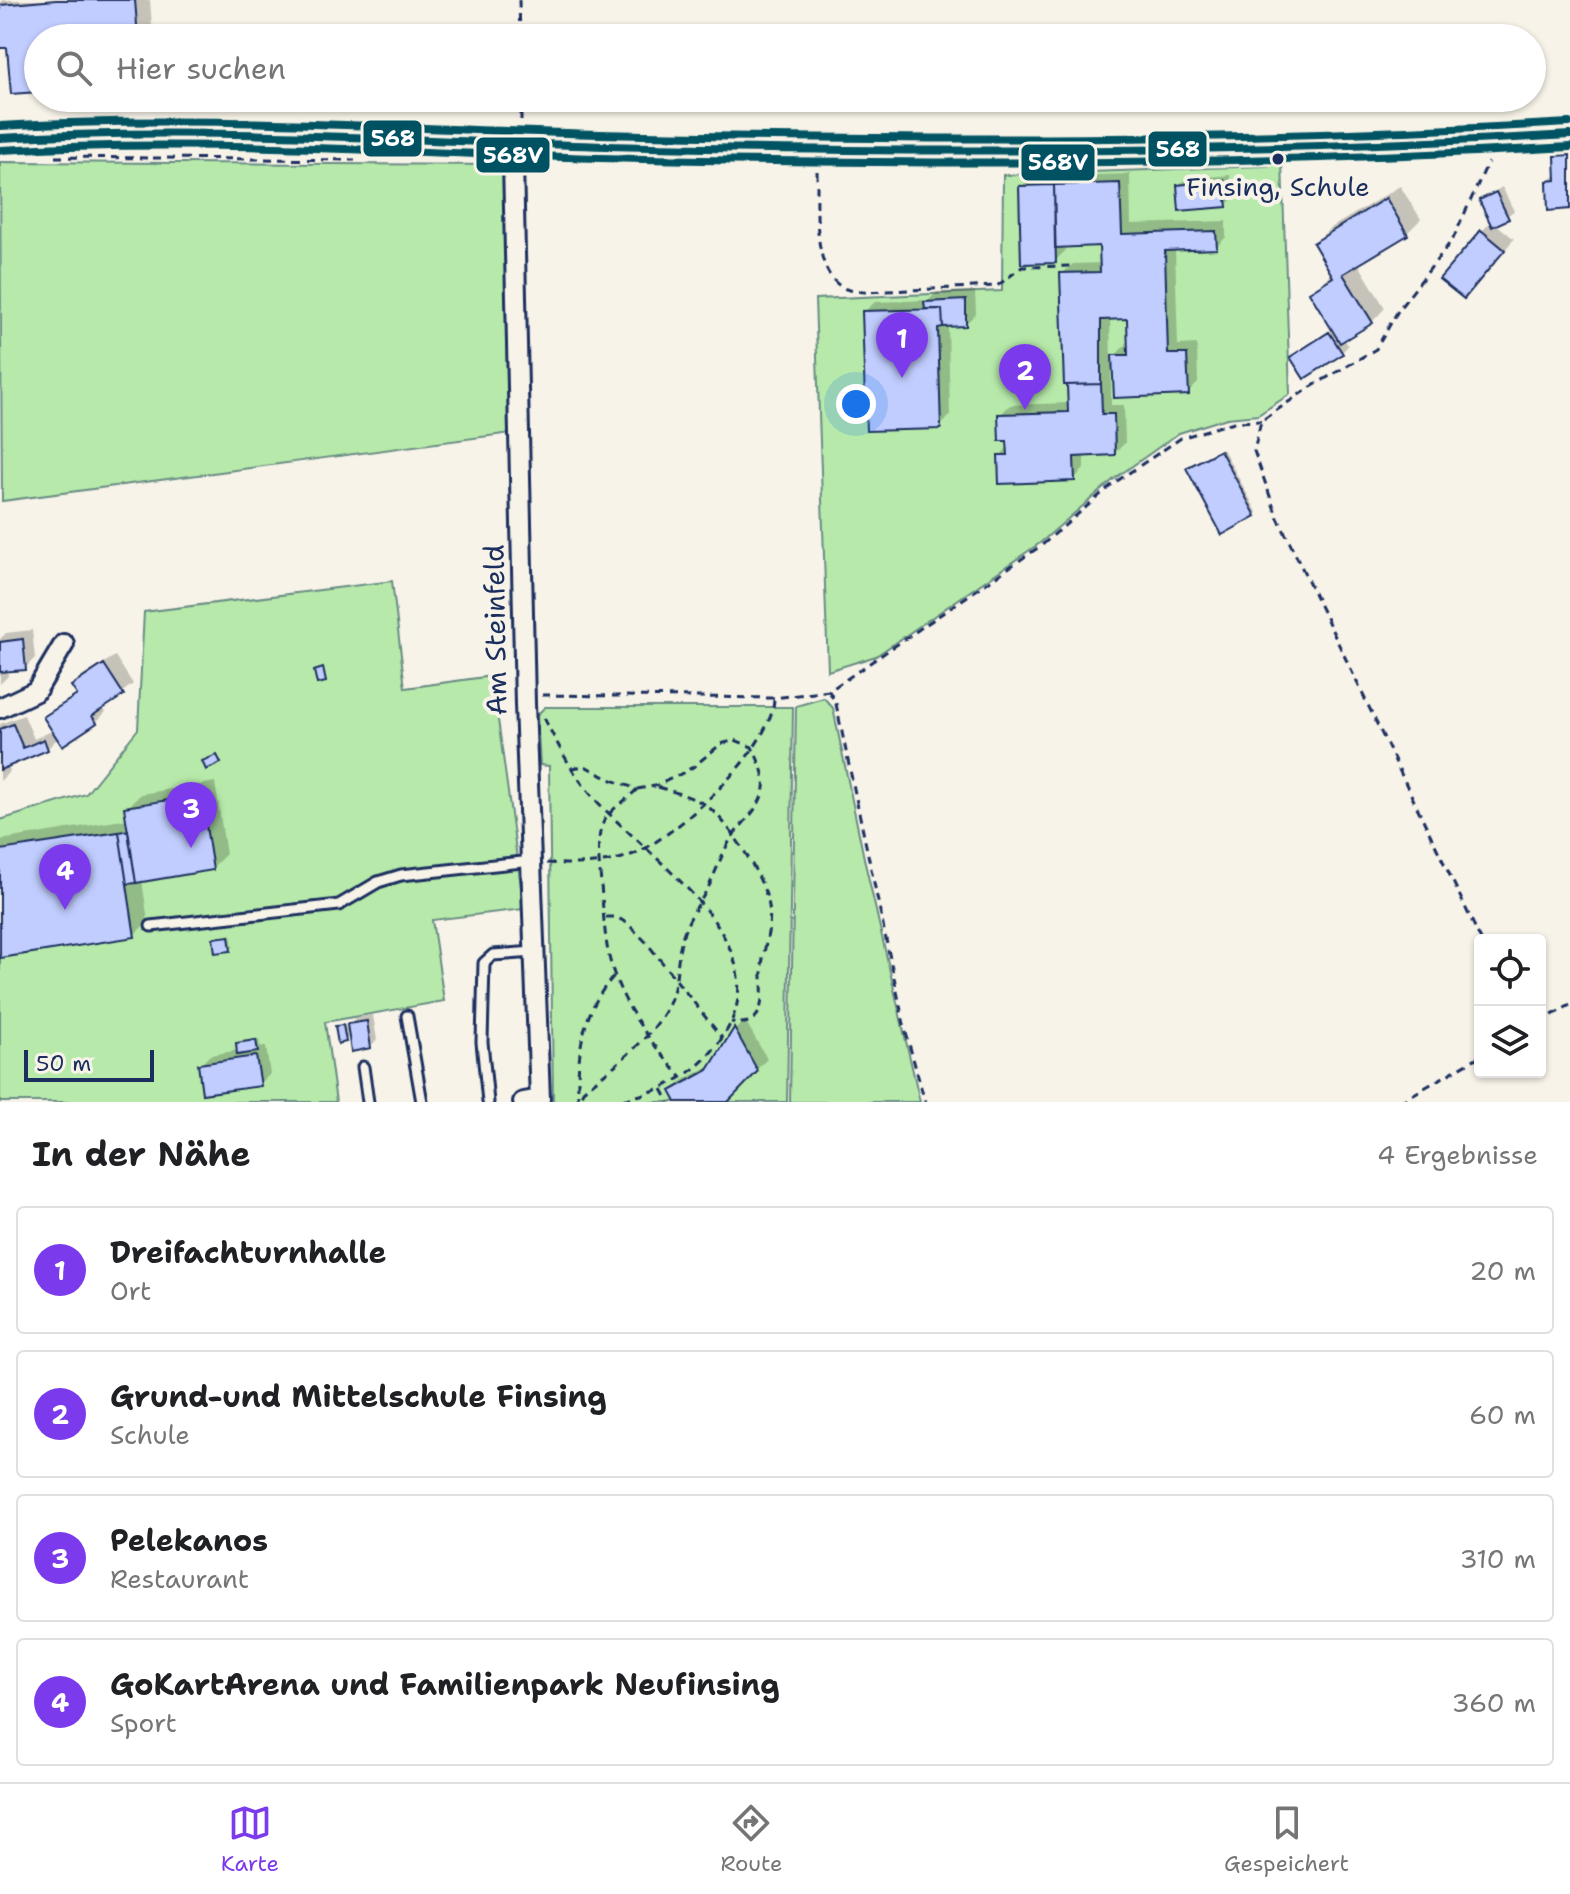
<!DOCTYPE html>
<html lang="de">
<head>
<meta charset="utf-8">
<style>
	body { margin:0; font-family:"Shantell Sans",sans-serif; background:#f2f2f2; color:#202124 }
	.controls { position:absolute; right:24px; bottom:24px; display:grid; overflow:hidden; border-radius:8px; box-shadow:0 2px 6px #0004 }
	.controls button { width:72px; height:72px; display:grid; place-items:center; padding:0; border:0; border-bottom:2px solid #e0e0e0; background:#fff; color:#202124; font:40px sans-serif }
	.scale { position:absolute; left:24px; bottom:20px; width:130px; box-sizing:border-box; padding-left:8px; border:4px solid #1b2f5e; border-top:0; font-size:22px; line-height:28px; white-space:nowrap; color:#1b2f5e; -webkit-text-stroke:6px #f7f3e8; paint-order:stroke }
	.you { position:absolute; left:856px; top:404px; width:28px; height:28px; margin:-20px; border:6px solid #fff; border-radius:50%; background:#1a73e8; box-shadow:0 0 0 12px #1a73e833 }
	.badge { display:grid; place-items:center; width:52px; height:52px; border-radius:50%; background:#7c3aed; color:#fff; font-size:26px; font-weight:700 }
	.pin { position:absolute; translate:-50% -66px; filter:drop-shadow(0 2px 4px #0008) }
	.pin::after { content:''; position:absolute; top:42px; width:28px; height:24px; background:inherit; clip-path:polygon(0 0,100% 0,50% 100%) }
	.list { margin:0; padding:0; list-style:none }
	h2 { display:flex; justify-content:space-between; align-items:center; height:104px; margin:0; padding:0 32px; font-size:34px }
	h2 small { font-size:26px; font-weight:400; color:#757577 }
	.list li { display:grid; grid-template-columns:52px 1fr auto; gap:24px; align-items:center; box-sizing:border-box; height:128px; margin:0 16px 16px; padding:0 16px; border:2px solid #e0e0e0; border-radius:8px }
	.list b { display:block; font-size:30px; white-space:nowrap }
	.list p { margin:0; font-size:26px; white-space:nowrap; color:#757577 }
	.list em { font-size:26px; font-style:normal; color:#757577 }
	.icon { flex:none; width:44px; height:44px; fill:none; stroke:currentColor; stroke-width:2; stroke-linecap:round; stroke-linejoin:round }
	.map { position:relative; flex:none; width:1570px; height:1102px; overflow:hidden }
	.search { position:absolute; background:#fff; box-shadow:0 2px 6px #0004; left:24px; right:24px; top:24px; height:88px; display:flex; align-items:center; gap:20px; box-sizing:border-box; padding:0 28px; border-radius:44px; color:#757577; font-size:30px }
	.sheet { height:680px; background:#fff }
	nav { display:flex; justify-content:space-around; align-items:center; box-sizing:border-box; height:112px; border-top:2px solid #e0e0e0; background:#fff; font-size:22px; color:#757577 }
	nav a { display:grid; justify-items:center; gap:4px }
	nav .on { color:#7c3aed }
	.map>svg:first-child { display:block }
	.green { fill:#b7eaaa; stroke:#698c84; stroke-width:2 }
	.shadow { fill:#0003; fill-rule:evenodd }
	.building { fill:#c0cdfe; stroke:#1b2f5e; stroke-width:2 }
	.lines { fill:none; stroke-linecap:round; stroke-linejoin:round }
	.lane-casing { stroke:#1b2f5e; stroke-width:15 }
	.street-casing { stroke:#1b2f5e; stroke-width:24 }
	.secondary-casing { stroke:#1b2f5e; stroke-width:30 }
	.path { stroke:#1b2f5e; stroke-width:3; stroke-dasharray:8 6; stroke-linecap:butt }
	.lane { stroke:#f7f3e8; stroke-width:9 }
	.street { stroke:#f7f3e8; stroke-width:18 }
	.secondary { stroke:#f7f3e8; stroke-width:24 }
	.bus-1-casing { stroke:#f7f3e8; stroke-width:14 }
	.bus-2-casing { stroke:#f7f3e8; stroke-width:14 }
	.bus-3-casing { stroke:#f7f3e8; stroke-width:14 }
	.bus-1 { stroke:#005262; stroke-width:8 }
	.bus-2 { stroke:#005262; stroke-width:8 }
	.bus-3 { stroke:#005262; stroke-width:8 }
	.bus-dot { fill:#1b2f5e; stroke:#f7f3e8; stroke-width:3 }
	.labels { text-anchor:middle; stroke-width:8; stroke-linejoin:round; paint-order:stroke }
	.bus-label { font-size:26px; fill:#1b2f5e; stroke:#f7f3e8 }
	.street-label { font-size:28px; fill:#1b2f5e; stroke:#f7f3e8 }
	.line-badge { stroke:#f7f3e8; stroke-width:3 }
	.badge-label { font-size:22px; text-anchor:middle; font-weight:bold; fill:#fff }
</style>
</head>
<body>
<div class="map">
<svg width="1570" height="1102" viewBox="0 0 1570 1102">
	<rect width="100%" height="100%" fill="#f7f3e8"/>
	<filter id="ink" filterUnits="userSpaceOnUse"><feTurbulence type="fractalNoise" baseFrequency=".0125" numOctaves="2"/><feDisplacementMap in="SourceGraphic" scale="16" xChannelSelector="R" yChannelSelector="G"/><feConvolveMatrix kernelMatrix="1 2 1 2 8 2 1 2 1" color-interpolation-filters="sRGB"/></filter>
	<g filter="url(#ink)">
		<path class="green" d="M0,162L506,165L512,433L2,501Z
			M1282,162L1290,394L1258,415L1227,418L1179,433L1114,479L1040,543L876,656L828,671L815,299L1002,291L1003,175L1268,166Z
			M392,581L405,688L492,676L524,909L432,920L444,1001L325,1022L336,1102H0V820L86,794L138,729L144,612Z
			M824,698L833,708L865,863L920,1102H790L796,706Z
			M545,707H793L787,1102H553L549,766L540,765L537,715Z"/>
		<path class="shadow" d="M3,0H150L153,38H100V32L63,36V38H38V90L9,46H0V3Z
			M1568,146H1570V207L1549,182L1558,172L1557,157Z
			M1130,174L1131,224L1226,221V237L1216,247L1175,248L1178,345L1197,344L1198,383L1188,393L1111,369V405H1124L1125,443L1115,453L1084,455V469L1074,479L1000,456L1009,446L1000,415L1010,405L1070,403L1062,274L1073,264L1102,263L1101,244L1065,245V251L1055,261L1021,187L1032,177ZM1129,317L1130,346H1124L1111,360L1110,318Z
			M1230,175L1232,199L1226,205L1179,185L1186,179Z
			M1400,186L1421,219L1407,233L1358,263L1385,308L1372,322L1344,338L1348,346L1342,352L1305,376L1299,351L1334,329L1311,292L1333,273L1315,243L1329,229Z
			M1502,187L1514,211L1495,223L1514,239L1474,286L1482,231L1492,221L1481,200Z
			M975,291L976,314L965,324L948,325L950,416L940,427L864,312L875,302L929,300L937,292Z
			M1223,449L1257,512L1254,515L1191,466Z
			M32,630L35,658L25,668L7,670L8,676L0,684V639L6,633Z
			M115,656L133,684L102,707L106,712L96,722L59,737L47,749L8,765L10,771L0,781V724L24,715L34,739L54,730L46,717L78,693L73,686L83,676Z
			M215,782L226,854L212,868L142,880L148,921L134,935L0,956V840L128,819L127,808L141,794Z
			M231,934L233,947L230,949L215,939Z
			M373,1015L377,1040L370,1046L350,1035L345,1040L337,1027L340,1024L345,1023L346,1028L355,1018Z
			M745,1020L767,1059L724,1102H678L672,1091L682,1081L715,1063L735,1030Z
			M259,1039L260,1047H266L270,1074L260,1084L200,1065L210,1055L239,1050L238,1044L240,1041Z"/>
		<path class="building" d="M56,0H135L138,38H98V35L38,38V92L11,94L7,48H0V5Z
			M1570,155V209L1548,211L1547,181L1556,180L1555,156Z
			M1224,180L1227,207L1179,211L1177,185Z
			M1120,183L1122,234L1216,231L1217,249L1165,251L1168,354H1187L1189,395L1114,398L1112,355H1128L1127,319L1101,320V384L1064,385L1060,273L1100,272L1099,246L1055,248L1054,185Z
			M1054,185L1056,263L1021,264L1019,186Z
			M1496,192L1509,219L1492,227L1479,200Z
			M1386,198L1408,235L1343,274L1373,323L1340,343L1309,292L1333,277L1313,243Z
			M1481,230L1505,250L1464,299L1439,279Z
			M966,300V326L943,327L942,309H925L924,302Z
			M942,309L943,327L938,328L941,429L866,431L862,311Z
			M1329,332L1343,354L1304,379L1290,357Z
			M1101,384L1102,414H1114L1115,455L1074,457L1075,481L999,484L998,455H1008L1007,441H999L998,414L1068,412L1067,385Z
			M1220,450L1256,516L1222,535L1186,468Z
			M23,639L26,670L0,672V642Z
			M104,664L124,695L92,716L97,723L62,746L43,717L77,695L71,686Z
			M323,668L326,682L317,684L314,671Z
			M13,724L23,748L44,739L48,750L0,770V729Z
			M217,755L221,763L206,770L202,761Z
			M201,795L213,870L136,883L124,807Z
			M128,830L136,883L127,884L119,832Z
			M119,832L135,937L0,958V850Z
			M229,936L231,951L215,953L213,938Z
			M367,1021L371,1048L351,1052L347,1024Z
			M343,1025L346,1042L338,1044L335,1026Z
			M734,1028L758,1071L728,1102H676L670,1091L708,1070Z
			M256,1040L258,1052L237,1055L236,1043Z
			M256,1056L261,1086L202,1094L198,1064Z"/>
		<g class="lines">
			<defs>
				<path id="lane" d="M151,926L339,905L378,882L401,875L532,861
					M407,1016L422,1102
					M363,1067L368,1102
					M488,1102L482,1042L484,963L493,955L535,952"/>
				<path id="street" d="M518,144L513,162L525,704L540,1099L523,1102
					M0,708L36,691L64,644"/>
				<path id="secondary" d="M0,138C173,124 347,140 521,144C870,152 1221,159 1570,135"/>
			</defs>
			<use href="#lane" class="lane-casing"/>
			<use href="#street" class="street-casing"/>
			<use href="#secondary" class="secondary-casing"/>
			<path class="path" d="M519,0L520,38
				M521,98V122
				M55,157L355,160
				M817,171C818,202 810,275 846,289C851,291 859,291 865,292L997,286L1022,267L1075,266
				M829,691L836,704L905,1029L925,1102
				M542,695L774,698L829,691L1042,545L1114,483L1181,438L1234,422L1261,421
				M544,718C557,743 570,769 588,791C640,855 791,942 720,1041C693,1079 656,1093 612,1102
				M572,768L585,766L607,778L637,789L655,786L677,776L693,767L721,744L735,740L752,747C758,759 766,775 764,788C761,809 741,823 731,839C722,853 717,869 710,884C702,900 690,915 684,932C674,960 681,987 663,1015C644,1045 611,1068 583,1091L578,1102
				M658,787C674,792 690,796 704,804C728,819 764,878 769,906C772,927 764,946 762,966C761,991 770,1030 731,1022
				M637,789C628,800 608,810 603,823C595,841 600,866 601,885C603,907 604,930 608,952C618,1001 650,1042 682,1078
				M547,863C576,865 612,865 638,852C680,832 774,747 774,698
				M606,917H616L627,923L646,942L722,1038
				M1481,940L1277,516L1254,451L1261,421L1306,390L1376,349L1399,309L1453,239L1488,162
				M1540,1022L1570,1005
				M662,1089L669,1102
				M578,1102C577,1054 581,1012 614,976
				M1400,1102L1480,1056"/>
			<use href="#lane" class="lane"/>
			<use href="#street" class="street"/>
			<use href="#secondary" class="secondary"/>
			<defs>
				<path id="bus-1" d="M0,138C202,126 405,141 607,146C929,153 1249,154 1570,135"/>
				<path id="bus-2" d="M1,150C200,138 400,153 600,158C924,165 1247,166 1570,147"/>
				<path id="bus-3" d="M0,126C200,114 399,129 599,134C923,141 1246,142 1569,123"/>
			</defs>
			<use href="#bus-1" class="bus-1-casing"/>
			<use href="#bus-2" class="bus-2-casing"/>
			<use href="#bus-3" class="bus-3-casing"/>
			<use href="#bus-1" class="bus-1"/>
			<use href="#bus-2" class="bus-2"/>
			<use href="#bus-3" class="bus-3"/>
		</g>
	</g>
	<circle class="bus-dot" cx="1278" cy="159" r="7"/>
	<g class="labels">
		<g class="bus-label">
			<text x="1278" y="196">Finsing, Schule</text>
		</g>
		<g class="street-label">
			<text transform="translate(495 630) rotate(-91)" y="10">Am Steinfeld</text>
		</g>
	</g>
	<g class="line-badge">
		<rect x="362" y="119" width="61" height="39" rx="8" fill="#005262"/>
		<rect x="1147" y="130" width="61" height="38" rx="8" fill="#005262"/>
		<rect x="475" y="136" width="76" height="38" rx="8" fill="#005262"/>
		<rect x="1020" y="143" width="76" height="39" rx="8" fill="#005262"/>
	</g>
	<g class="badge-label">
		<text x="393" y="146">568</text>
		<text x="1178" y="157">568</text>
		<text x="513" y="163">568V</text>
		<text x="1058" y="170">568V</text>
	</g>
</svg>
<div class="controls">
<button><svg class="icon" aria-label="locate" viewBox="0 0 24 24"><circle cx="12" cy="12" r="6"/><path d="M12 2v4M12 18v4M2 12h4M18 12h4"/></svg></button>
<button><svg class="icon" aria-label="layers" viewBox="0 0 24 24"><path d="M12 4l9 5-9 5-9-5zM3 14l9 5 9-5"/></svg></button>
</div>
<div class="scale">50 m</div>
<div class="you"></div>
<div class="pin badge" style="left:902px;top:378px">1</div>
<div class="pin badge" style="left:1025px;top:410px">2</div>
<div class="pin badge" style="left:191px;top:848px">3</div>
<div class="pin badge" style="left:65px;top:910px">4</div>
<div class="search"><svg class="icon" aria-label="search" viewBox="0 0 24 24"><circle cx="10" cy="10" r="6"/><path d="M15 15l6 6"/></svg>Hier suchen</div>
</div>
<section class="sheet">
<h2>In der Nähe<small>4 Ergebnisse</small></h2>
<ul class="list">
<li><span class="badge">1</span><div><b>Dreifachturnhalle</b><p>Ort</p></div><em>20 m</em></li>
<li><span class="badge">2</span><div><b>Grund-und Mittelschule Finsing</b><p>Schule</p></div><em>60 m</em></li>
<li><span class="badge">3</span><div><b>Pelekanos</b><p>Restaurant</p></div><em>310 m</em></li>
<li><span class="badge">4</span><div><b>GoKartArena und Familienpark Neufinsing</b><p>Sport</p></div><em>360 m</em></li>
</ul>
</section>
<nav>
<a class="on"><svg class="icon" aria-label="map" viewBox="0 0 24 24"><path d="M3 6l6-2 6 2 6-2v14l-6 2-6-2-6 2zM9 4v14M15 6v14"/></svg>Karte</a>
<a><svg class="icon" aria-label="directions" viewBox="0 0 24 24"><path d="M12 3l9 9-9 9-9-9zM9 14v-3h6M13 9l2 2-2 2"/></svg>Route</a>
<a><svg class="icon" aria-label="saved" viewBox="0 0 24 24"><path d="M7 4h10v16l-5-4-5 4z"/></svg>Gespeichert</a>
</nav>
</body>
</html>
